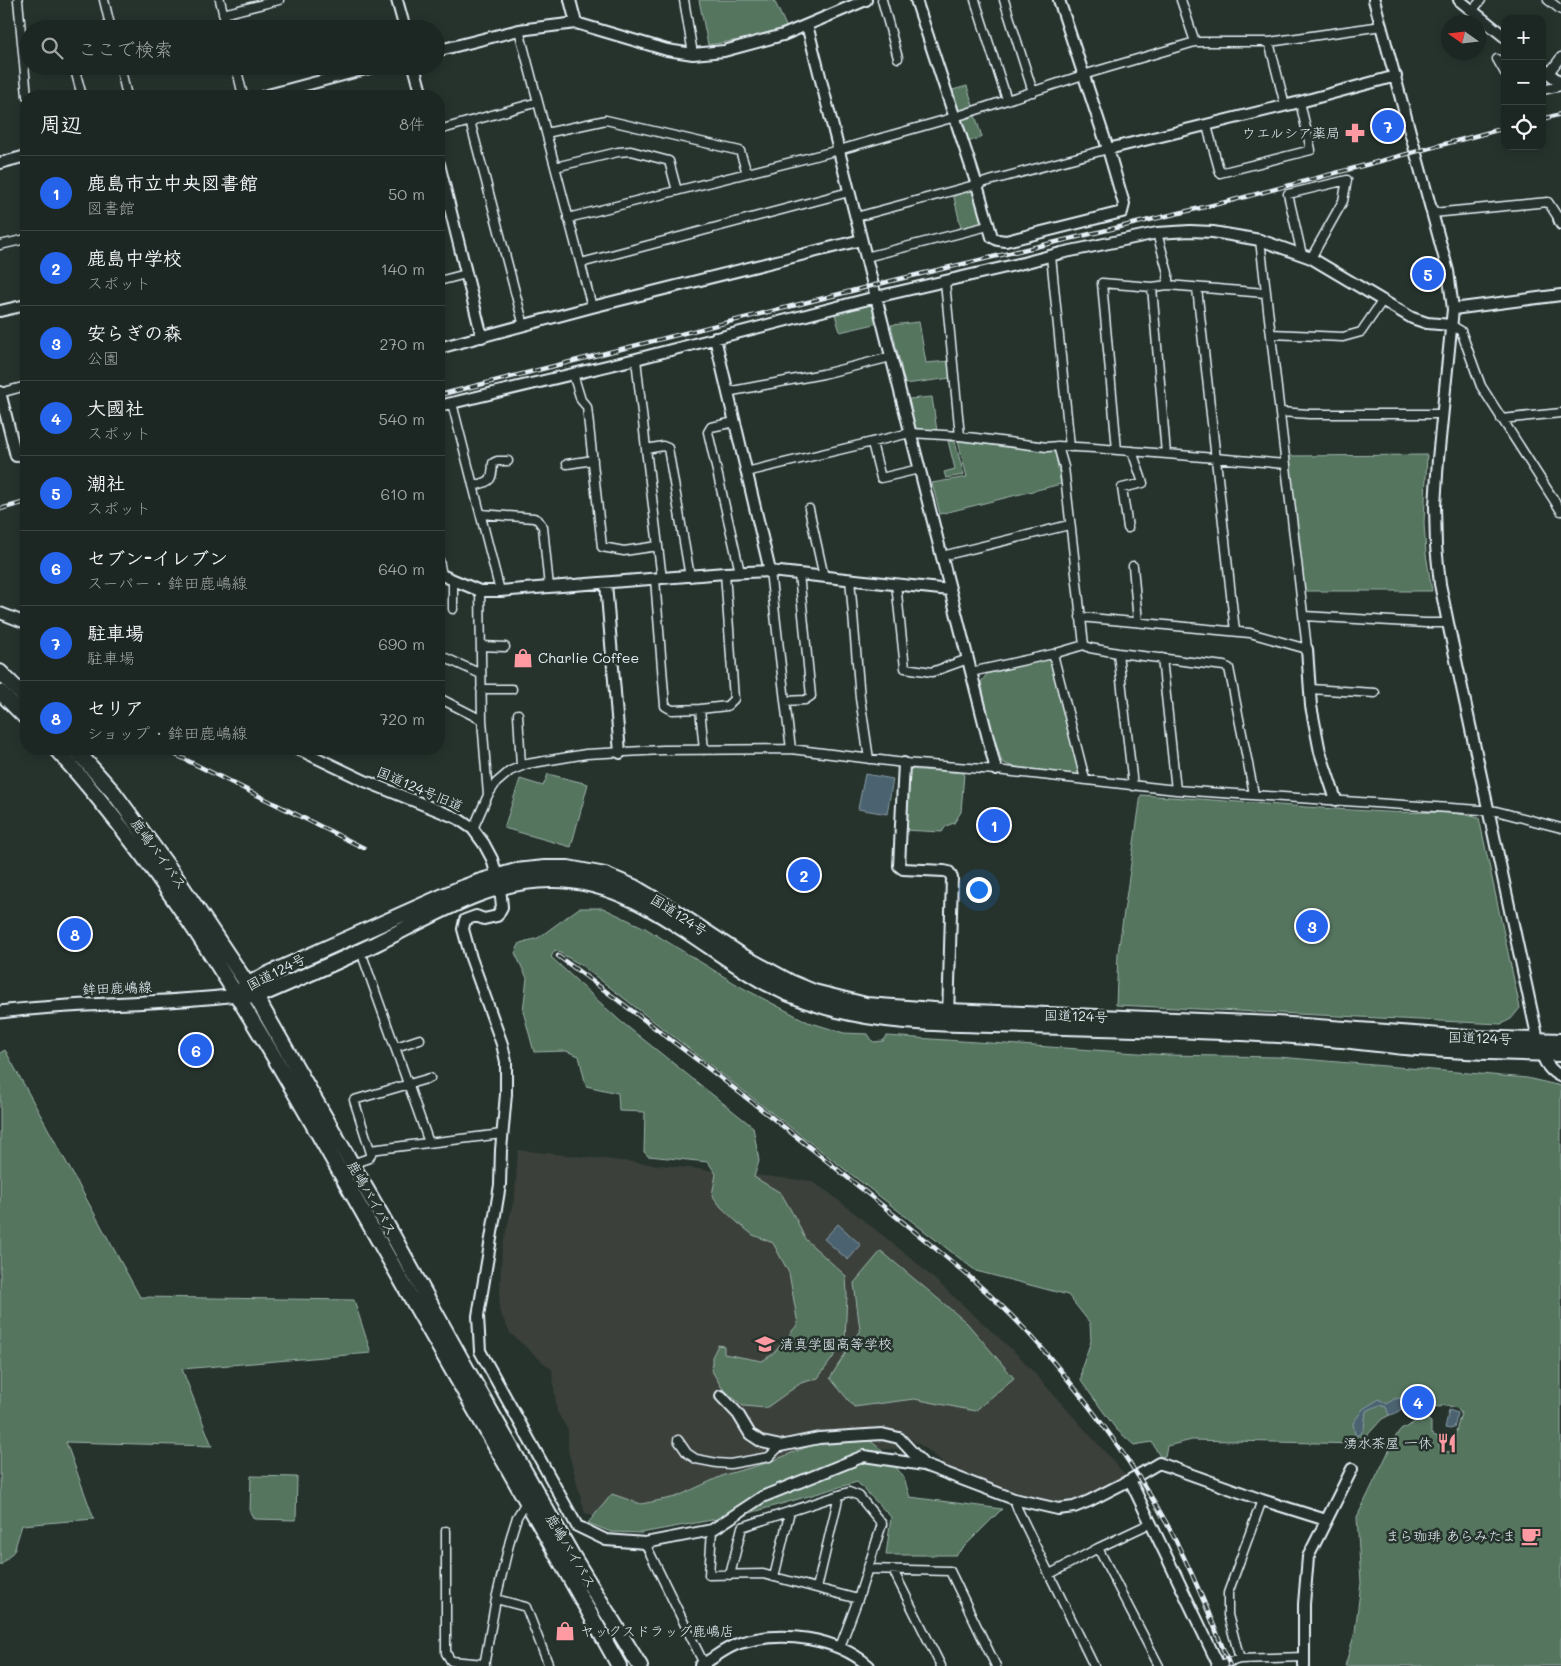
<!DOCTYPE html>
<html lang="ja">
<head>
<meta charset="utf-8">
<style>
	body { margin:0; font-family:Mali,"Klee One",sans-serif; background:#29322f; color:#f1f3f6 }
	.controls { position:absolute; right:15px; top:15px; display:grid; overflow:hidden; border-radius:10px; box-shadow:0 2px 12px #0003 }
	.controls button { width:45px; height:45px; display:grid; place-items:center; padding:0; border:0; border-bottom:1px solid #3a4340; background:#1c2622; color:#f1f3f6; font:25px sans-serif }
	.compass { position:absolute; left:1441px; top:15px; width:45px; height:45px; border-radius:50%; background:#1c2622; box-shadow:0 2px 12px #0003; rotate:284deg }
	.you { position:absolute; left:978px; top:889px; width:18px; height:18px; margin:-12px; border:4px solid #fff; border-radius:50%; background:#1a73e8; box-shadow:0 0 0 8px #1a73e833 }
	.badge { display:grid; place-items:center; width:32px; height:32px; border-radius:50%; background:#2563eb; color:#fff; font-size:16px; font-weight:700 }
	.pin { position:absolute; translate:-50% -50%; border:2px solid #fff; box-shadow:0 1px 5px #0006 }
	.list { margin:0; padding:0; list-style:none }
	h2 { display:flex; justify-content:space-between; align-items:center; height:65px; margin:0; padding:0 20px; font-size:21px }
	h2 small { font-size:16px; font-weight:400; color:#a0a5a5 }
	.list li { display:grid; grid-template-columns:32px 1fr auto; gap:15px; align-items:center; box-sizing:border-box; height:75px; padding:0 20px; border-top:1px solid #3a4340 }
	.list b { display:block; font-size:19px; white-space:nowrap }
	.list p { margin:0; font-size:16px; white-space:nowrap; color:#a0a5a5 }
	.list em { font-size:16px; font-style:normal; color:#a0a5a5 }
	.icon { flex:none; width:28px; height:28px; fill:none; stroke:currentColor; stroke-width:2; stroke-linecap:round; stroke-linejoin:round }
	.map { position:relative; flex:none; width:1561px; height:1666px; overflow:hidden }
	.search { position:absolute; background:#1c2622; box-shadow:0 2px 12px #0003; left:20px; top:20px; width:425px; height:55px; display:flex; align-items:center; gap:12px; box-sizing:border-box; padding:0 18px; border-radius:28px; color:#a0a5a5; font-size:19px }
	.panel { position:absolute; background:#1c2622; box-shadow:0 2px 12px #0003; left:20px; top:90px; width:425px; height:665px; border-radius:20px }
	.map>svg:first-child { display:block }
	.built { fill:#3b403a }
	.green { fill:#55755e; stroke:#9eb3ab }
	.water { fill:#4b636f; stroke:#8a9ca6 }
	.lines { fill:none; stroke-linecap:round; stroke-linejoin:round }
	.minor-casing { stroke:#e8f1f8; stroke-width:11 }
	.tertiary-casing { stroke:#e8f1f8; stroke-width:14 }
	.secondary-casing { stroke:#e8f1f8; stroke-width:15 }
	.trunk-casing { stroke:#e8f1f8; stroke-width:18 }
	.minor { stroke:#26332d; stroke-width:8 }
	.tertiary { stroke:#26332d; stroke-width:10 }
	.secondary { stroke:#26332d; stroke-width:11 }
	.trunk { stroke:#26332d; stroke-width:14 }
	.rail-casing { stroke:#e8f1f8; stroke-width:4.5 }
	.rail { stroke:#26332d; stroke-width:2.5; stroke-dasharray:8; stroke-linecap:butt }
	.labels { text-anchor:middle; stroke-width:5; stroke-linejoin:round; paint-order:stroke }
	.poi-label { font-size:14px; fill:#e8f1f8; stroke:#26332d; text-anchor:end }
	.street-label { font-size:14px; fill:#e8f1f8; stroke:#26332d }
</style>
</head>
<body>
<div class="map">
<svg width="1561" height="1666" viewBox="0 0 1561 1666">
	<rect width="100%" height="100%" fill="#26332d"/>
	<filter id="ink" filterUnits="userSpaceOnUse"><feTurbulence type="fractalNoise" baseFrequency=".02" numOctaves="2"/><feDisplacementMap in="SourceGraphic" scale="10" xChannelSelector="R" yChannelSelector="G"/><feConvolveMatrix kernelMatrix="1 2 1 2 8 2 1 2 1" color-interpolation-filters="sRGB"/></filter>
	<g filter="url(#ink)">
		<path class="built" d="M518,1150L811,1181L828,1192L911,1258L1019,1356L1130,1480L1094,1501L1065,1503L1043,1500L951,1471L928,1450L905,1436L899,1449L866,1450L614,1523L585,1513L568,1450V1430L557,1412L552,1370L510,1333L499,1310L502,1249L515,1195Z"/>
		<path class="green" d="M699,0H774L787,28L752,38L708,45Z
			M967,86L974,109L956,115L949,91Z
			M974,112L982,137L965,143L956,118Z
			M977,186L987,225L962,232L953,193Z
			M871,302L875,304L879,323L840,332L834,311Z
			M919,322L926,363L949,361L951,378L905,384L891,325Z
			M932,397L937,431H914L909,399Z
			M948,441L955,442L964,475L946,478L944,472L955,469Z
			M958,441L1055,452L1061,484L940,514L932,483L967,477Z
			M1427,455L1424,523L1426,554L1432,591H1304L1287,456Z
			M1051,658L1081,776L1011,766L1002,762L989,721L981,682L987,674Z
			M906,769L964,773L961,812L954,823L946,826L942,832L903,830Z
			M548,774L588,784L571,847L504,828L520,779L543,786Z
			M1141,795C1223,800 1304,808 1385,812C1416,814 1449,809 1479,818L1520,1008L1511,1019L1501,1024L1116,1005L1118,953Z
			M579,908H603L645,928L741,987L808,1022L844,1033L868,1034L873,1042L883,1041L887,1036L1167,1055L1279,1057L1527,1078L1561,1086V1666H1345L1355,1632L1361,1583L1357,1517L1396,1436L1401,1430L1422,1418L1427,1419L1431,1422V1434L1438,1437L1440,1450L1449,1452L1451,1450L1461,1413L1457,1408L1444,1405L1440,1407L1411,1404L1382,1419L1363,1440L1358,1444L1192,1440L1167,1446L1165,1456L1160,1457L1152,1442L1134,1445L1116,1429L1081,1381L1082,1367L1091,1341L1090,1323L1068,1295L976,1271L581,965L555,950L551,957L619,1020L753,1127L759,1161L754,1177L781,1193L797,1221L805,1239L846,1276L847,1294L845,1341L818,1378L801,1383L766,1408L743,1406L722,1388L712,1371V1357L718,1345L724,1346V1354L762,1361L773,1354L798,1324L789,1273L773,1243L753,1235L738,1223L721,1207L712,1195L716,1174L708,1162L648,1156L644,1152L645,1112L619,1111L618,1093L586,1086L579,1056L566,1051L534,1052L523,1011L527,978L515,953L520,943L538,938Z
			M5,1050L140,1297L354,1300L371,1353L182,1369L212,1446L66,1442L94,1519L22,1525L14,1551L0,1566V1053Z
			M881,1251L967,1323L1014,1378L975,1411L914,1399L854,1407L830,1378L860,1330L854,1283Z
			M846,1431C868,1433 889,1456 901,1474C906,1480 907,1490 910,1497L1002,1509L956,1555H886L891,1517L857,1482L750,1513L641,1533L611,1532L588,1523L612,1494L641,1504L676,1497L724,1475L767,1463Z
			M251,1476L297,1477L296,1520L254,1519L250,1512Z"/>
		<path class="water" d="M865,774L893,779L887,814L858,809Z
			M838,1224L861,1245L848,1260L824,1239Z
			M1400,1398L1409,1400V1402C1402,1406 1400,1414 1389,1415L1386,1407L1380,1405L1366,1411L1364,1429L1360,1435H1355L1353,1423L1363,1409L1379,1399L1387,1404L1394,1399Z
			M1449,1410L1458,1413L1454,1428L1450,1429L1445,1428Z"/>
		<g class="lines">
			<defs>
				<path id="minor" d="M18,0L27,96
					M104,0L111,29
					M220,0L227,29
					M684,0L693,54
					M882,0L898,58
					M975,0L1007,100
					M1004,0L1033,92
					M1181,0L1195,42
					M1548,0L1561,10
					M1472,11L1481,0
					M223,14L279,0
					M519,30L592,307
					M1269,42L1285,105
					M1497,59L1505,73
					M74,66L82,96
					M120,66L127,96
					M236,66L243,96
					M1549,73L1561,57
					M1542,90L1561,86
					M470,121L524,326
					M1207,126L1220,173L1311,150L1300,102
					M439,130L538,102
					M546,133L606,120L740,151L747,173
					M555,167L618,152L631,151L669,161L677,191
					M1433,213L1548,202L1559,219
					M856,217L1108,149
					M568,218L839,150L955,117L1083,75L1195,42H1269L1382,26
					M1157,233L1168,273V285L1265,293
					M0,245L26,239
					M1302,255L1288,194L1347,180L1343,201L1311,258
					M1051,256L1070,447
					M866,257L988,226
					M581,263L849,192
					M439,281L466,274
					M945,282L960,436
					M1152,287L1166,454
					M1197,288L1235,631
					M1451,325L1461,331L1481,386L1561,511
					M1271,334L1343,337L1361,332L1383,300
					M636,359L646,449L663,446L668,448L690,577
					M573,374L581,400L587,407L602,547L624,551L658,546
					M727,392L823,374L891,357
					M0,393L26,386
					M452,403L500,591
					M1280,412L1309,414H1443
					M1501,419L1561,413
					M735,422L711,427L708,432L740,572
					M872,443L881,478L919,469
					M1058,446L1094,448L1286,464
					M646,449L662,579
					M1117,450L1102,283L1152,287L1168,285
					M567,464L593,460
					M746,472L910,433L960,436L1047,447L1058,446L1064,467L1084,645L1090,648L1118,653L1224,666L1229,668L1254,794
					M473,486C491,481 492,482 493,463L497,461H508
					M809,509L824,577
					M481,514L534,518L538,520L543,527L549,587
					M1128,528L1122,488L1143,483L1132,451
					M942,556L1069,525
					M439,560L442,575
					M1133,566L1138,622
					M770,571L785,701
					M655,579L665,706L672,710L700,709L727,706L734,699L725,573
					M850,579L860,698L869,759
					M896,584L905,668L932,672L968,659
					M480,591L482,720L488,795
					M453,609V580
					M1304,616L1426,623H1448
					M1080,617L1250,633L1307,649L1260,240
					M481,646L505,647
					M1118,653L1133,786
					M1053,654L1085,779
					M439,655L481,674
					M1162,658L1176,790
					M971,672L1053,654L1084,645
					M481,689H512
					M1310,689L1375,693
					M439,698L482,720
					M700,709L704,750
					M518,714L521,766
					M791,749L785,701L805,700L811,696L799,574
					M473,829L488,795L496,783L510,771L527,764L586,754L663,750L791,749L904,763L996,770L1176,790L1496,811L1561,828
					M364,960L428,1140
					M396,1047L420,1039
					M430,1078L354,1100L370,1150L502,1134
					M352,1164L369,1158L371,1154L370,1150
					M678,1440L687,1453L696,1459L717,1463L730,1464L769,1457L780,1446
					M1014,1499L1018,1510L1094,1666
					M712,1530L709,1575L763,1574L858,1599
					M446,1531V1653L451,1661L485,1664
					M645,1543L705,1666
					M1098,1548L1159,1666
					M867,1569L950,1571L996,1666
					M893,1570L941,1666
					M1050,1574L1098,1548L1151,1523
					M730,1575L742,1527L849,1492L859,1496L882,1524L858,1599L840,1647
					M774,1577L790,1511
					M817,1588L839,1495
					M496,1599L526,1607L549,1666
					M1240,1659L1228,1615V1593L1262,1500
					M484,1666L496,1599L511,1536L517,1517L523,1507L528,1502
					M1216,1666L1240,1659L1304,1657"/>
				<path id="tertiary" d="M397,0L405,29
					M570,0L576,23
					M916,0L977,185L992,237L998,240L1006,241L1122,212L1124,204L1108,149L1059,0
					M1374,0L1448,271L1453,309L1438,459L1435,506L1436,546L1440,584L1448,623L1538,1040
					M1459,0L1505,37
					M807,25L996,770
					M436,51L519,30L576,23L667,50L693,54L724,51L783,35L866,0
					M414,66L422,96
					M1542,68L1561,83
					M264,96L377,66
					M1108,149L1300,102L1396,76
					M0,163L26,156
					M439,164L482,337
					M1561,218L1559,219L1561,224
					M1453,309L1561,295
					M0,311L26,305
					M715,338L770,571
					M439,348L592,307L861,240
					M0,392L16,456L26,453
					M439,406L636,359L876,297L1023,263L1061,253L1157,233L1190,231L1213,232L1260,240L1311,258L1412,318L1427,323L1451,325
					M439,574L480,591H500L725,573L770,571L950,590
					M606,583L620,753
					M0,613L26,623
					M1307,649L1311,706L1320,752L1336,800
					M298,749L365,781L457,818L473,829L484,844L492,859L500,887L502,907L497,916L484,919L476,916L465,920L463,929L471,958L502,1044L506,1062V1094L501,1150L500,1185L478,1316L480,1351L577,1526L606,1540L645,1543L712,1530L762,1497L864,1456L924,1465L1014,1499L1058,1509L1074,1507L1089,1501L1130,1480L1159,1463L1262,1500L1326,1520
					M904,763L899,866L903,869L944,871L949,872L952,878L948,1018
					M721,1396L738,1414L750,1434L762,1442L780,1446L819,1438L882,1434L899,1438L924,1465
					M1130,1480L1219,1666
					M700,1666C713,1659 726,1647 740,1643C782,1630 835,1637 869,1666
					M1304,1666V1604L1308,1557L1352,1469"/>
				<path id="secondary" d="M0,1012C78,1002 158,1005 236,995
					M1540,1047C1543,1059 1548,1071 1561,1076"/>
				<path id="trunk" d="M0,672L26,698
					M0,692L26,718
					M56,749C182,888 274,1055 366,1218C450,1367 536,1516 619,1666
					M75,749L114,793L175,876L256,997L392,1234L461,1359L572,1555L640,1666
					M236,995L248,984L266,975L459,889L478,882L516,871L545,868H568L605,875L634,887L671,909L744,957L790,982L814,992L866,1005L948,1011L1276,1024L1469,1038L1561,1041
					M236,995L256,997C295,980 335,963 375,944C431,917 488,879 553,880C636,880 698,945 766,983C792,997 821,1007 850,1013C897,1023 945,1024 993,1025C1052,1027 1112,1028 1171,1030C1224,1032 1276,1034 1329,1039C1358,1041 1388,1046 1417,1048C1465,1052 1513,1053 1561,1054"/>
			</defs>
			<use href="#minor" class="minor-casing"/>
			<use href="#tertiary" class="tertiary-casing"/>
			<use href="#secondary" class="secondary-casing"/>
			<use href="#trunk" class="trunk-casing"/>
			<use href="#minor" class="minor"/>
			<use href="#tertiary" class="tertiary"/>
			<use href="#secondary" class="secondary"/>
			<use href="#trunk" class="trunk"/>
			<defs>
				<path id="rail" d="M1542,119L1561,114
					M439,395L895,280L1230,201L1505,128
					M0,509L26,502
					M164,749L364,848
					M558,956C669,1037 777,1120 883,1206C937,1250 994,1293 1040,1346C1087,1401 1132,1461 1167,1524C1192,1570 1211,1618 1230,1666"/>
			</defs>
			<use href="#rail" class="rail-casing"/>
			<use href="#rail" class="rail"/>
		</g>
	</g>
	<defs>
		<symbol id="pharmacy-bare" viewBox="-9 -9 18 18"><path d="M-2-6h4v4h4v4h-4v4h-4v-4h-4v-4h4Z" fill="#ff9aa2" stroke="#26332d" stroke-width="2.5" paint-order="stroke"/></symbol>
		<symbol id="shop-bare" viewBox="-9 -9 18 18"><path d="M-5-2.5h2.3a2.7 3.5 0 0 1 5.4 0H5L5.5 6h-11ZM-1.5-2.5h3a1.5 2.3 0 0 0-3 0Z" fill="#ff9aa2" stroke="#26332d" stroke-width="2.5" paint-order="stroke"/></symbol>
		<symbol id="school-bare" viewBox="-9 -9 18 18"><path d="M0-5L7-2L0 1L-7-2ZM-4 1L0 2.5L4 1V4Q0 6-4 4Z" fill="#ff9aa2" stroke="#26332d" stroke-width="2.5" paint-order="stroke"/></symbol>
		<symbol id="restaurant-bare" viewBox="-9 -9 18 18"><path d="M-5-6h1v4h1v-4h1v4h1v-4h1v5L-1.5 .5V6h-2V.5L-5-1ZM5-6V6H3V1.5H1.5Q1.5-4 5-6Z" fill="#ff9aa2" stroke="#26332d" stroke-width="2.5" paint-order="stroke"/></symbol>
		<symbol id="cafe-bare" viewBox="-9 -9 18 18"><path d="M-5.5-4.5H6V0H3Q3 3.5 0 3.5H-2.5Q-5.5 3.5-5.5 0ZM3-3.2v2h1.7v-2ZM-6 4.5H4V6H-6Z" fill="#ff9aa2" stroke="#26332d" stroke-width="2.5" paint-order="stroke"/></symbol>
	</defs>
	<g fill-rule="evenodd">
		<use href="#pharmacy-bare" x="1341" y="119" width="28" height="28"/>
		<use href="#shop-bare" x="509" y="644" width="28" height="28"/>
		<use href="#school-bare" x="751" y="1330" width="28" height="28"/>
		<use href="#restaurant-bare" x="1433" y="1429" width="28" height="28"/>
		<use href="#cafe-bare" x="1517" y="1522" width="28" height="28"/>
		<use href="#shop-bare" x="551" y="1617" width="28" height="28"/>
	</g>
	<g class="labels">
		<g class="poi-label">
			<text x="1340" y="138">ウエルシア薬局</text>
			<text x="538" y="663" text-anchor="start">Charlie Coffee</text>
			<text x="780" y="1349" text-anchor="start">清真学園高等学校</text>
			<text x="1432" y="1448">湧水茶屋 一休</text>
			<text x="1516" y="1541">まら珈琲 あらみたま</text>
			<text x="580" y="1636" text-anchor="start">ヤックスドラッグ鹿嶋店</text>
		</g>
		<g class="street-label">
			<text transform="translate(420 789) rotate(23)" y="5">国道124号旧道</text>
			<text transform="translate(159 854) rotate(54)" y="5">鹿嶋バイパス</text>
			<text transform="translate(679 915) rotate(33)" y="5">国道124号</text>
			<text transform="translate(276 972) rotate(-27)" y="5">国道124号</text>
			<text transform="translate(117 988) rotate(-2)" y="5">鉾田鹿嶋線</text>
			<text transform="translate(1076 1016) rotate(2)" y="5">国道124号</text>
			<text transform="translate(1480 1038) rotate(2)" y="5">国道124号</text>
			<text transform="translate(372 1198) rotate(60)" y="5">鹿嶋バイパス</text>
			<text transform="translate(571 1551) rotate(59)" y="5">鹿嶋バイパス</text>
		</g>
	</g>
</svg>
<div class="controls">
<button>+</button>
<button>−</button>
<button><svg class="icon" aria-label="locate" viewBox="0 0 24 24"><circle cx="12" cy="12" r="6"/><path d="M12 2v4M12 18v4M2 12h4M18 12h4"/></svg></button>
</div>
<svg class="compass" viewBox="-18 -18 36 36"><path d="M0-13l5 13h-10z" fill="#e53935"/><path d="M0 13l5-13h-10z" fill="#a0a5a5"/></svg>
<div class="you"></div>
<div class="pin badge" style="left:994px;top:825px">1</div>
<div class="pin badge" style="left:804px;top:875px">2</div>
<div class="pin badge" style="left:1312px;top:926px">3</div>
<div class="pin badge" style="left:1418px;top:1402px">4</div>
<div class="pin badge" style="left:1428px;top:274px">5</div>
<div class="pin badge" style="left:196px;top:1050px">6</div>
<div class="pin badge" style="left:1388px;top:126px">7</div>
<div class="pin badge" style="left:75px;top:934px">8</div>
<div class="search"><svg class="icon" aria-label="search" viewBox="0 0 24 24"><circle cx="10" cy="10" r="6"/><path d="M15 15l6 6"/></svg>ここで検索</div>
<section class="panel">
<h2>周辺<small>8件</small></h2>
<ul class="list">
<li><span class="badge">1</span><div><b>鹿島市立中央図書館</b><p>図書館</p></div><em>50 m</em></li>
<li><span class="badge">2</span><div><b>鹿島中学校</b><p>スポット</p></div><em>140 m</em></li>
<li><span class="badge">3</span><div><b>安らぎの森</b><p>公園</p></div><em>270 m</em></li>
<li><span class="badge">4</span><div><b>大國社</b><p>スポット</p></div><em>540 m</em></li>
<li><span class="badge">5</span><div><b>潮社</b><p>スポット</p></div><em>610 m</em></li>
<li><span class="badge">6</span><div><b>セブン-イレブン</b><p>スーパー · 鉾田鹿嶋線</p></div><em>640 m</em></li>
<li><span class="badge">7</span><div><b>駐車場</b><p>駐車場</p></div><em>690 m</em></li>
<li><span class="badge">8</span><div><b>セリア</b><p>ショップ · 鉾田鹿嶋線</p></div><em>720 m</em></li>
</ul>
</section>
</div>
</body>
</html>
